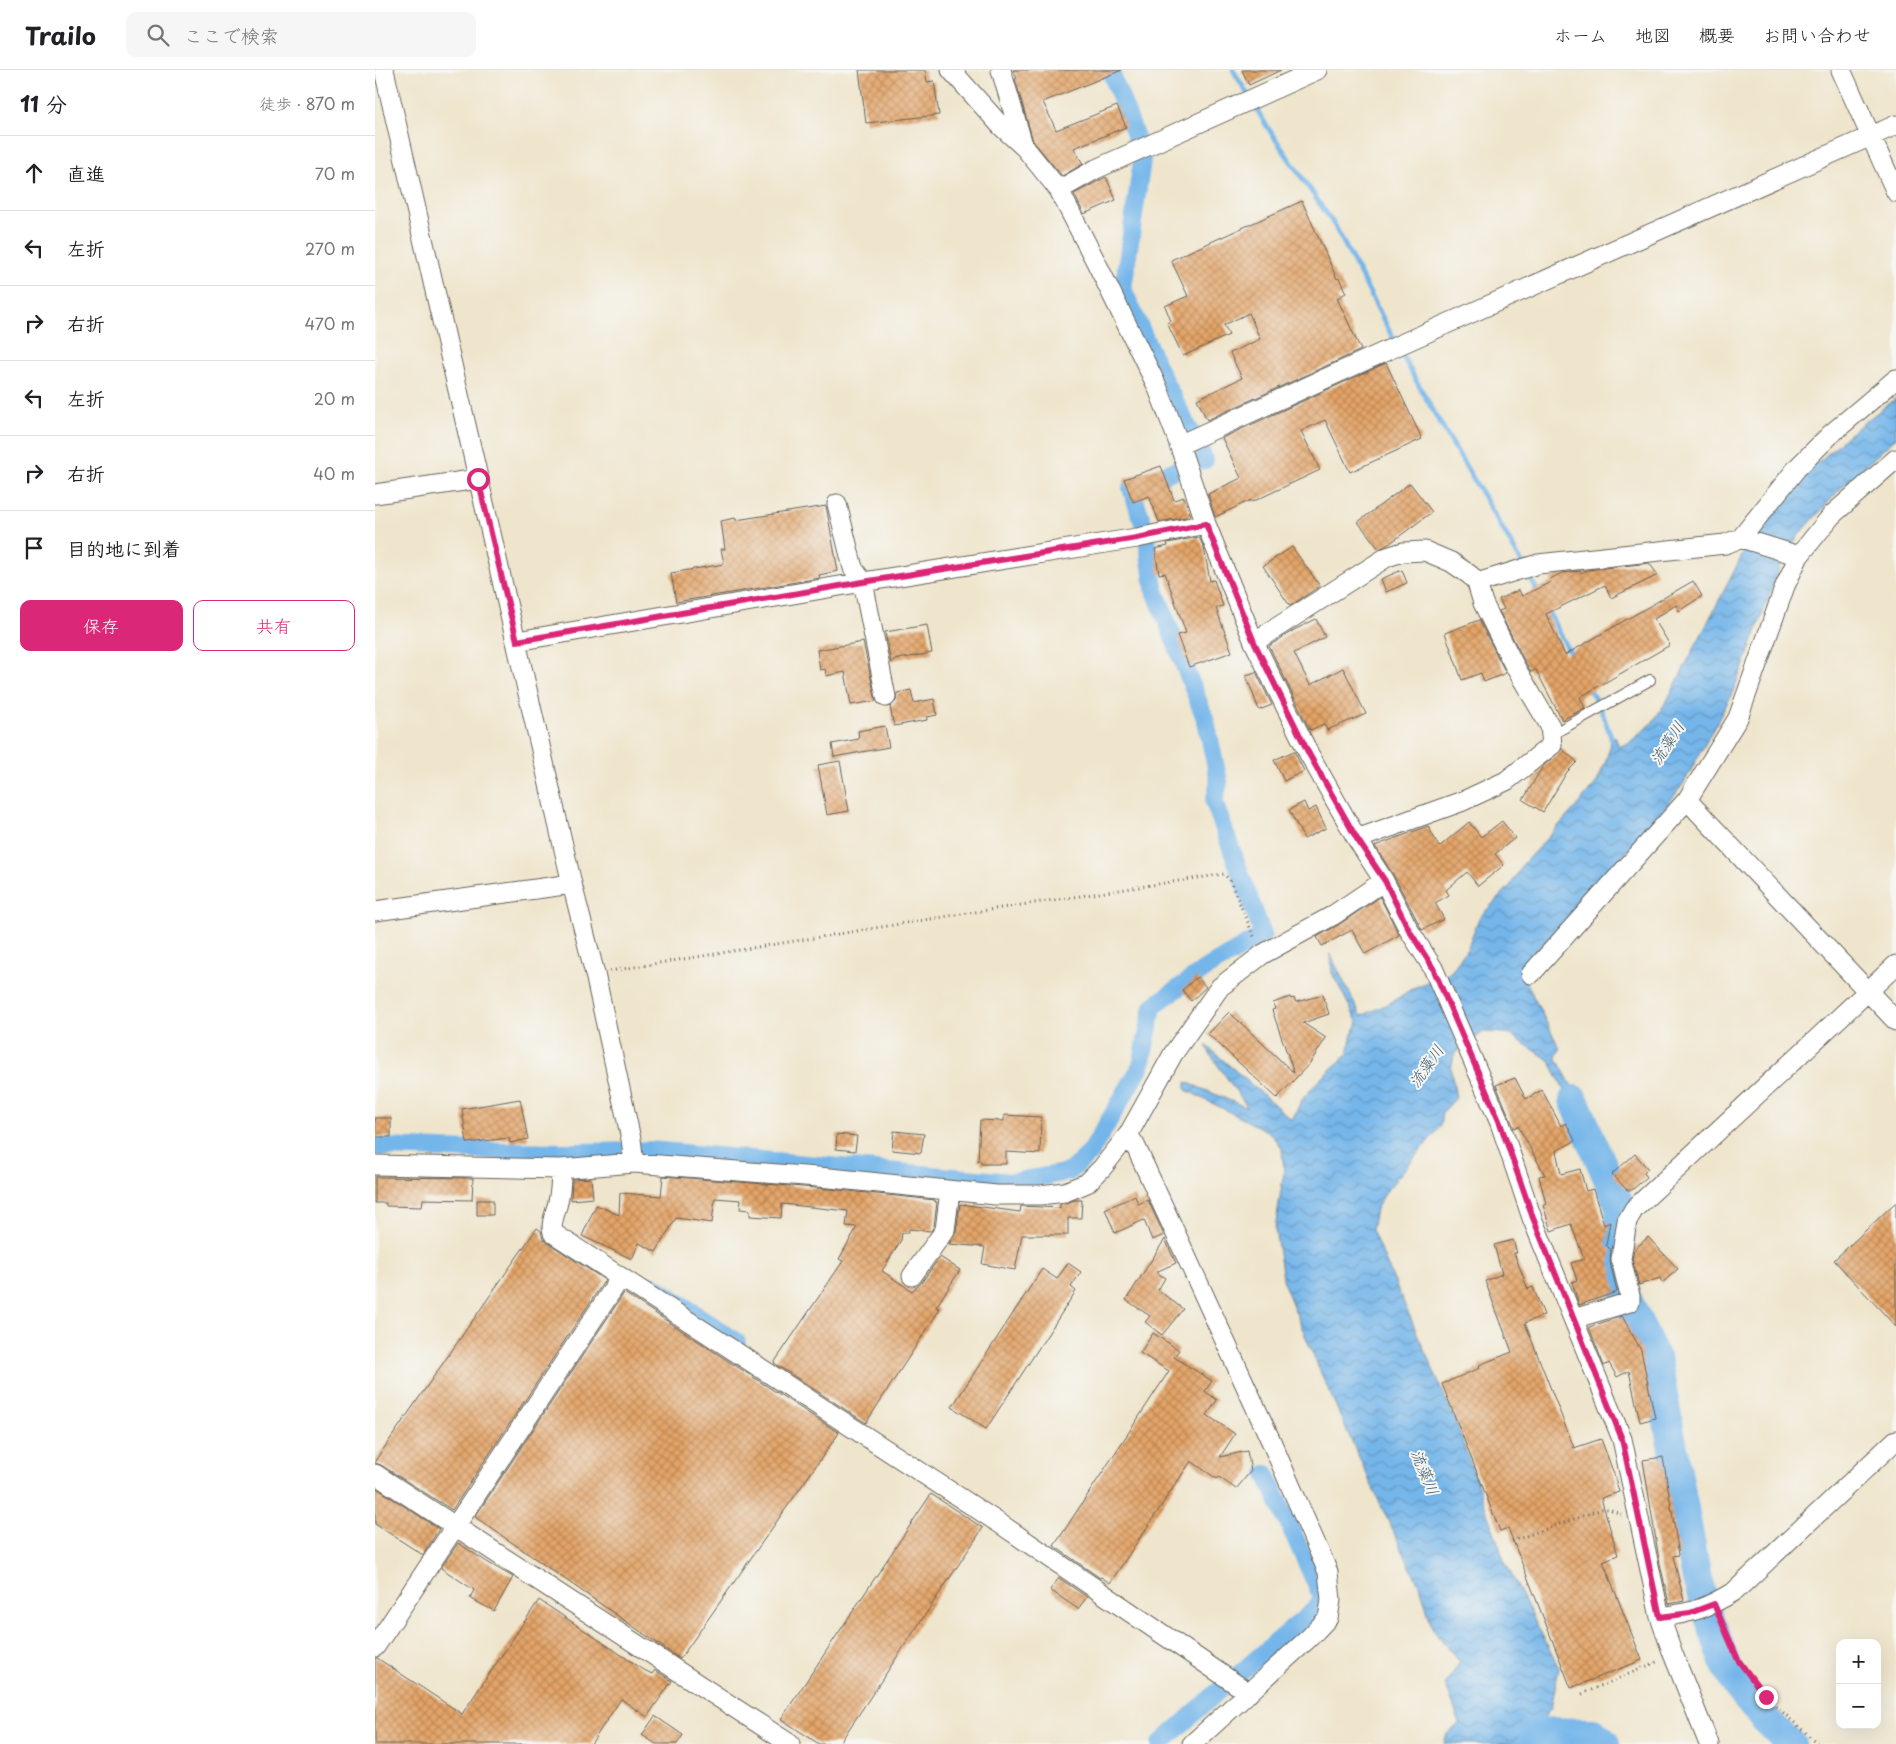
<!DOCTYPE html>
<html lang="ja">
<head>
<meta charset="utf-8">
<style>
	body { margin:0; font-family:"Playpen Sans","Klee One",sans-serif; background:#f6f6f6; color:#202124 }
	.controls { position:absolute; right:15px; bottom:15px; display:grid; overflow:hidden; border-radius:10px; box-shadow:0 5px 20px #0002 }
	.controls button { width:45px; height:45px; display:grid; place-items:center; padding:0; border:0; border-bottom:1px solid #e0e0e0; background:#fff; color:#202124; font:25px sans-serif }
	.stop { position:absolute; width:15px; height:15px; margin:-11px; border:4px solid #db2777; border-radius:50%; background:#fff }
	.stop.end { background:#db2777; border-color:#fff; box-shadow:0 1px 5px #0008 }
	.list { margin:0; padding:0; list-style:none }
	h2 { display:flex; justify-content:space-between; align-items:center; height:65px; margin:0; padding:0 20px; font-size:21px }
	h2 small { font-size:16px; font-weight:400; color:#757577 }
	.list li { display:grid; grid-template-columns:32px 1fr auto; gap:15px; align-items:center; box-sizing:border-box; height:75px; padding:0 20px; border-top:1px solid #e0e0e0 }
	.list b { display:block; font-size:19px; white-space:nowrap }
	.list em { font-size:16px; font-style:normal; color:#757577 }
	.actions { display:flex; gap:10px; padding:15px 20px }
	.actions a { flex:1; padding:11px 0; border:1px solid #db2777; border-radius:10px; text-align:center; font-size:18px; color:#db2777 }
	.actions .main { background:#db2777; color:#fff }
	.icon { flex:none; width:28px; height:28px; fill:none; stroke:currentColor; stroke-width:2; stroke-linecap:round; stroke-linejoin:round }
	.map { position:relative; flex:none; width:1521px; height:1674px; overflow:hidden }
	header { display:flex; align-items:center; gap:30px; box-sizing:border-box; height:70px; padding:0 25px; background:#fff; border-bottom:1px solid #e0e0e0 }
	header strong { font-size:24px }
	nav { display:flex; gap:28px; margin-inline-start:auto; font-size:18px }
	.search { width:350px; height:45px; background:#f6f6f6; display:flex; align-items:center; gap:12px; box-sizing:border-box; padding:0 18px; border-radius:10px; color:#757577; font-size:19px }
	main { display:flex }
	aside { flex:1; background:#fff }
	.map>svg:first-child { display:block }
	.water { fill:url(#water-waves); stroke:#486983 }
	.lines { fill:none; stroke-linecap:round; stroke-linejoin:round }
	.stream { stroke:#75b6ea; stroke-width:5 }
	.canal { stroke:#75b6ea; stroke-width:18 }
	.river { stroke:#75b6ea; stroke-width:30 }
	.building { fill:url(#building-cross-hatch) }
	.lane-casing { stroke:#66625a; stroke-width:12 }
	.street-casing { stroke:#66625a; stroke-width:21 }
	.path { stroke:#66625a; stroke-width:3; stroke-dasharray:1 4; stroke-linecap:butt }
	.lane { stroke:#fff; stroke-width:10 }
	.street { stroke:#fff; stroke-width:19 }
	.route { stroke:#db2777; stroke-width:6 }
	.labels { text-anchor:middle; stroke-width:4; stroke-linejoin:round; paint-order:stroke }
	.water-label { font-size:16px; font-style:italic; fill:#405a6e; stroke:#f6f6f2 }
</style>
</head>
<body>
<header>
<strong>Trailo</strong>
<div class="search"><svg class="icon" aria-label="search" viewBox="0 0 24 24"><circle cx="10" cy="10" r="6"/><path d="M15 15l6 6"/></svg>ここで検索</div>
<nav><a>ホーム</a><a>地図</a><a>概要</a><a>お問い合わせ</a></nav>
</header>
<main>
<aside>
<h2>11 分<small>徒歩 · 870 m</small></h2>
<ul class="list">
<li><svg class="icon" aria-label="ahead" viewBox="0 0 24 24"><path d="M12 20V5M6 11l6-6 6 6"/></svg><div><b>直進</b></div><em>70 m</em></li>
<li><svg class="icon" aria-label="left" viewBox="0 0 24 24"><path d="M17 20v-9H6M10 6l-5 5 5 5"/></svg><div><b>左折</b></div><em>270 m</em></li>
<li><svg class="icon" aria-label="right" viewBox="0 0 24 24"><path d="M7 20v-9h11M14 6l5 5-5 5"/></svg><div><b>右折</b></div><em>470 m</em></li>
<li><svg class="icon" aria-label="left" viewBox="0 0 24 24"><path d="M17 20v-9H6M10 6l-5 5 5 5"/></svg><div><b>左折</b></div><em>20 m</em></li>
<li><svg class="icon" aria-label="right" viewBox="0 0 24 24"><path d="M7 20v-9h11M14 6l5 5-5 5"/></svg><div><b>右折</b></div><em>40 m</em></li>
<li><svg class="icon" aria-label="arrive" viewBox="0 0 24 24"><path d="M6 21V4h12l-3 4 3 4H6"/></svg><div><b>目的地に到着</b></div></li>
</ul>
<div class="actions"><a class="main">保存</a><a>共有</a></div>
</aside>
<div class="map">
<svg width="1521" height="1674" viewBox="0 0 1521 1674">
	<defs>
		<pattern id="water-waves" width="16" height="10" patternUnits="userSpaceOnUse" patternTransform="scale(1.25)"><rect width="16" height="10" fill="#75b6ea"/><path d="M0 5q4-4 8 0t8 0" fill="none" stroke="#5f93bd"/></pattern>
		<pattern id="building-cross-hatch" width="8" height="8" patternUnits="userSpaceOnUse" patternTransform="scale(1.25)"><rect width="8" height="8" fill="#e4a468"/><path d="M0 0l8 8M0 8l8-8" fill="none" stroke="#b88555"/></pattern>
	</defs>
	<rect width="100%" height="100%" fill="#f6f6f2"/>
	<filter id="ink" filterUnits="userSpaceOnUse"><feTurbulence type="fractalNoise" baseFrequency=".02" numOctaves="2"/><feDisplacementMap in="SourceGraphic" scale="10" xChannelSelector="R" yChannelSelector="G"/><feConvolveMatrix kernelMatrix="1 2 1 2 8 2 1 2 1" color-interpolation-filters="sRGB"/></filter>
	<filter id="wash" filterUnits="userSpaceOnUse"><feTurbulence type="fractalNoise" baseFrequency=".0096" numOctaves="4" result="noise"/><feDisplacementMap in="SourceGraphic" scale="20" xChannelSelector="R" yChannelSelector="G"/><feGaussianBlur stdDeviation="1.12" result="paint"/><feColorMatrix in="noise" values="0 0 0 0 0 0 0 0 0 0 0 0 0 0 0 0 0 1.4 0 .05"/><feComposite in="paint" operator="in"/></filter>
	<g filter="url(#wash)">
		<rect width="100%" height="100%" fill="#efe5cc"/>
		<path class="water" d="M1521,328V368L1466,418L1424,465L1407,490L1372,587L1355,628L1309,713L1287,742L1171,871L1147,904L1185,979L1181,987L1202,1026L1196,1033L1174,990L1133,963L1108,962L1079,985L1076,999L1081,1028L1067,1043L1065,1057L1012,1120L1001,1139L997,1160L1080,1350L1129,1490L1184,1598L1176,1638L1149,1674H1069L1072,1664L1084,1654L1078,1633L1070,1615L1085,1592L1058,1561L1046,1519L1008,1440L944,1299L909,1214L900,1159L909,1102L907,1078L894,1062L811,1020V1012L873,1038L835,984L831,975L917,1050L926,1031L944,1010L973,984L976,967L983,953L957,903L955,884L986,946L1015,933L1038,918L1076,902L1092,879L1104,848L1135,816L1148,794L1200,738L1222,712L1231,691L1237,668L1240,666L1244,677L1255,672L1277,653L1293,629L1368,484L1412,421L1473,365Z"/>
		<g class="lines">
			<path class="stream" d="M858,0L893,58L960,156L1020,272
				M1024,279C1068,363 1120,441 1164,524
				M1171,538L1198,588
				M1212,615L1227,642L1238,673"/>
			<path class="canal" d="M0,1077C91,1079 183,1085 275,1080L637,1112L694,1102L715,1083L766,996L778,936L833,897L888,865L839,732L844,712L831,651L779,518L771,462L756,418L805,398L830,390L785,302L748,219L767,91L764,75L735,0
				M278,1215L362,1272
				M860,1607L940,1539L946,1532V1525L891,1404
				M785,1674L850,1615"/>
			<path class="river" d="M1199,1030L1245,1136L1246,1156L1243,1184L1251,1227L1282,1292L1322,1510L1349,1591L1363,1618L1391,1650L1416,1674
				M1158,1662L1218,1663L1231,1674"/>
		</g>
		<g id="blocks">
			<path class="building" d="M484,0H550L552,12L559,11L564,45L491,53Z
				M638,0H747L668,32L681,60L742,36L751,57L699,78L708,94L687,106L658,71L640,9L642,8Z
				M867,0H906L874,15Z
				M731,107L741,130L709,144L699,124Z
				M927,131L962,209L964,208L971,223L962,228L986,280L832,350L822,329L867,308L855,283L885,269L874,243L849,255L854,265L808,286L792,253L796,251L790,236L813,226L796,190Z
				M1011,293L1047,369L975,402L950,350L926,361L945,400L877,432L876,430L840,447L833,424L866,408L847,368Z
				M786,396L799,430L809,427L816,446L784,452L774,426L758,432L749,409Z
				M1035,413L1057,442L1014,474L1004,479L983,452Z
				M451,436L463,501L444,505L445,508L301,532L296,503L349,494L346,479H350L346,451L360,448L361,450Z
				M824,467L829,478L835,511L839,510L848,536L841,538L857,582L814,597L802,565L811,563L790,503L784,504L780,479L793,476L792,473Z
				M917,477L945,516L915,536L888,496Z
				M1274,493L1283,505L1236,528L1230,515L1171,544L1190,585L1318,511L1327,526L1304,541L1301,535L1279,549L1295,575L1205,627L1210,638L1187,650L1161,600L1156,602L1149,590L1124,541L1129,539L1124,529L1144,520L1147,526L1176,512L1175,509L1187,503L1205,501L1206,503L1212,500Z
				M1027,500L1032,513L1011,522L1006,509Z
				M941,549L950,567L919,583L935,615L968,598L991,644L952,660L949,654L935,660L894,576L919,560Z
				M1104,550L1131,603L1109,612L1106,603L1087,610L1070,563Z
				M552,555L557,583L518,590V592L516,593L510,562Z
				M488,572L501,631L476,635L470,602L451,606L450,599L445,600L442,580Z
				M881,602L897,635L884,640L871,605Z
				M536,620L539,633L559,629L562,645L552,647V650L519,656L515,637L521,631L522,623Z
				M510,656L514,677L459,687L457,674L484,669L483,661Z
				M1187,679L1202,692L1192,702L1168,742L1148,730L1168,696Z
				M919,681L929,701L909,711L899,690Z
				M465,691L474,741L452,745L443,695Z
				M929,732L933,741L941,737L951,758L929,769L914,740Z
				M1127,751L1140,768L1120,784L1129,795L1103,816L1092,802L1071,820L1074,825L1060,833L1069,849L1047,860L1019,806L1000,776L1053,756L1064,777L1094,752L1106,767Z
				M1005,827L1024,865L990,884L977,860L947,876L942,867L963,855Z
				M822,907L831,917L816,931L807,920Z
				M948,925L954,944L928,953L951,968L935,993L902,1028L833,964L854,942L919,1003L897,940L900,939L898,933L915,927L916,929L919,928L921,932Z
				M1140,1008L1151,1029L1167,1020L1186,1056L1191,1053L1200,1071L1181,1081L1186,1104L1205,1099L1211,1121L1218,1119L1229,1155L1235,1152L1231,1175L1236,1180L1235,1192L1242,1222L1204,1235L1197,1212L1202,1210L1196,1193L1209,1189L1196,1154L1176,1161L1168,1135L1171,1134L1164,1106L1170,1105L1143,1056L1139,1058L1121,1015Z
				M145,1029L153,1069L135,1073L134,1068L92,1073L87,1039Z
				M629,1045L666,1047L665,1084L631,1082V1094H606V1091H603L605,1050L629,1051Z
				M0,1048H16V1067H0Z
				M519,1061L549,1064L546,1083L517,1080Z
				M462,1064L482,1066L480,1081L461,1079Z
				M1260,1084L1273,1099L1269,1103L1272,1107L1257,1120H1252L1237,1104Z
				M288,1106L454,1119L560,1130V1132H562L559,1156L556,1161L534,1159L533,1163H527L526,1170L507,1201L537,1221L546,1213L565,1187L585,1200L561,1237L565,1239L491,1353L399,1293L468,1191L464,1189L482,1157L471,1156L473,1141L407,1134L406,1148L375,1146V1140L365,1139L366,1130L340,1128L337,1153L301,1148L281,1182L264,1173L257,1189L207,1166L221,1135L244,1145L245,1123L286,1126Z
				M0,1107L98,1108L97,1130L48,1129L47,1137L11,1136V1133H0Z
				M216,1108L218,1128L196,1130L197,1109Z
				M760,1126L763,1134L773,1130L789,1165L777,1170L769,1150L740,1163L730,1139Z
				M102,1130H118V1145H102Z
				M701,1130H707L706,1148H693V1165H647L640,1200L607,1194L610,1177L574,1174L581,1161L585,1134L645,1142L646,1136L685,1138V1134Z
				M1521,1132V1257L1459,1190Z
				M162,1158L166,1161L168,1169L172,1172L230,1210L77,1440L6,1395L0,1393V1391Z
				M1273,1167L1303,1199L1287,1213L1285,1208L1264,1215L1257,1189L1259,1180Z
				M790,1169L801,1193L781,1202L790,1208L783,1220L808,1239L787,1265L770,1252L775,1246L751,1230Z
				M1138,1170L1142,1183H1139L1153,1219L1158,1217L1169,1245L1150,1253L1199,1378L1226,1369L1239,1404L1244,1422L1226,1428L1243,1485L1228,1491L1267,1590L1196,1618L1133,1458L1125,1461L1067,1314L1105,1298L1104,1295L1137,1282L1110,1211L1127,1204L1119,1175Z
				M693,1193L706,1202L696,1217L701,1221L611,1359L577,1337L667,1199L682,1209Z
				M249,1223L464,1363L305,1589L100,1447Z
				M1247,1246L1266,1280L1280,1348L1265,1352L1254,1301L1242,1307L1234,1293L1229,1296L1214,1257Z
				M778,1263L804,1280L799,1287L837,1311L830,1321L842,1330L832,1345L860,1364L845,1387L872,1381L876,1401L861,1419L844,1407L842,1409L816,1391L735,1513L726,1507L725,1508L679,1476L794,1301L765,1283Z
				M1288,1387L1304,1485L1298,1486L1309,1531L1294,1534L1284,1489L1268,1390Z
				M0,1417L64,1459L48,1485L0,1454Z
				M556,1424L608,1458L464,1674H444L406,1649Z
				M83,1473L112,1492L138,1507L119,1541L95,1528L99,1520L66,1498Z
				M684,1508L712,1527L703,1539L675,1520Z
				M164,1530L269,1600L277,1604L280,1600L297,1611L272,1647L246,1629L216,1674H0V1588H2L87,1644Z
				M280,1646L308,1665L302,1674H281L267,1665Z"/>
		</g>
	</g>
	<g filter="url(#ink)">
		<use href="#blocks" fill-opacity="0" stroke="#66625a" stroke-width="1"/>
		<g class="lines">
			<defs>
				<path id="lane" d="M1176,665L1275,610"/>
				<path id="street" d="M9,0L197,814L220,904L256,1069L259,1093
					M576,0L626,56L650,78L684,120L721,192L782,316L802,368L831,454L879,572L934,684L982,769L1009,811L1034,860L1058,898L1125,1053L1157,1148L1247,1369L1285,1547L1298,1584L1334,1674
					M626,0L648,75
					M1466,0L1521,122
					M684,120L721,99L942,0
					M804,375L1033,271L1521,55
					M0,424L103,409
					M462,434L478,498L488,512L511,627
					M1366,468L1424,486
					M1102,513L1163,494L1350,474L1366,468L1422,398L1456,364L1521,309
					M142,571L488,512L762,468L831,454
					M879,572L1012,487L1028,482L1050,481L1076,492L1095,505L1102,513L1108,533L1139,595L1175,656L1177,675L1131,711L1088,731L982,769
					M1312,730L1521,951
					M0,841L197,814
					M1156,904L1312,730L1363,648L1410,516L1424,486L1457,445L1521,389
					M753,1065L760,1075L896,1371L953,1502L956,1530L953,1548L934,1568L817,1674
					M0,1095L185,1099L259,1093L455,1108L621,1125H665L690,1122L712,1113L727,1098L753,1065L798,984L845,917L888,884L957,846L1009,811
					M185,1099C187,1110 185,1121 183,1132C181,1142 175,1153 178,1163L627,1455L874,1623
					M537,1206L570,1160L575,1121
					M1198,1249L1255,1232V1226L1246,1189L1252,1151L1259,1139L1521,895
					M0,1404L415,1674
					M1285,1547C1318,1543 1332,1538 1360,1521L1521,1370
					M0,1577L246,1207"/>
			</defs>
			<use href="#lane" class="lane-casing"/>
			<use href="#street" class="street-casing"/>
			<path class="path" d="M235,901L574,846L849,804L855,811L880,869
				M1137,1471L1227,1439H1234L1246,1444
				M1345,1548L1363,1590L1391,1627L1443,1674
				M1207,1624L1284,1591"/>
			<use href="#lane" class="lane"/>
			<use href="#street" class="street"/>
		</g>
	</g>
	<g class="lines" filter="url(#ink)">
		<path class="route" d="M103,409L142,571L488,512L762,468L831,454L879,572L934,684L982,769L1010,811L1034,860L1058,898L1125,1053L1158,1148L1247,1369L1285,1547L1315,1543L1339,1534L1363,1590L1391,1627"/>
	</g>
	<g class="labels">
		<g class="water-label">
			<text transform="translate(1292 673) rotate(-57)" y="6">流藻川</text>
			<text transform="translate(1051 996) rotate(-55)" y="6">流藻川</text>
			<text transform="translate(1050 1402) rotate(68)" y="6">流藻川</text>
		</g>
	</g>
</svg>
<div class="controls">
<button>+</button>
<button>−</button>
</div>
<div class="stop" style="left:103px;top:409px"></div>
<div class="stop end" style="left:1391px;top:1627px"></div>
</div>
</main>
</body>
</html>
